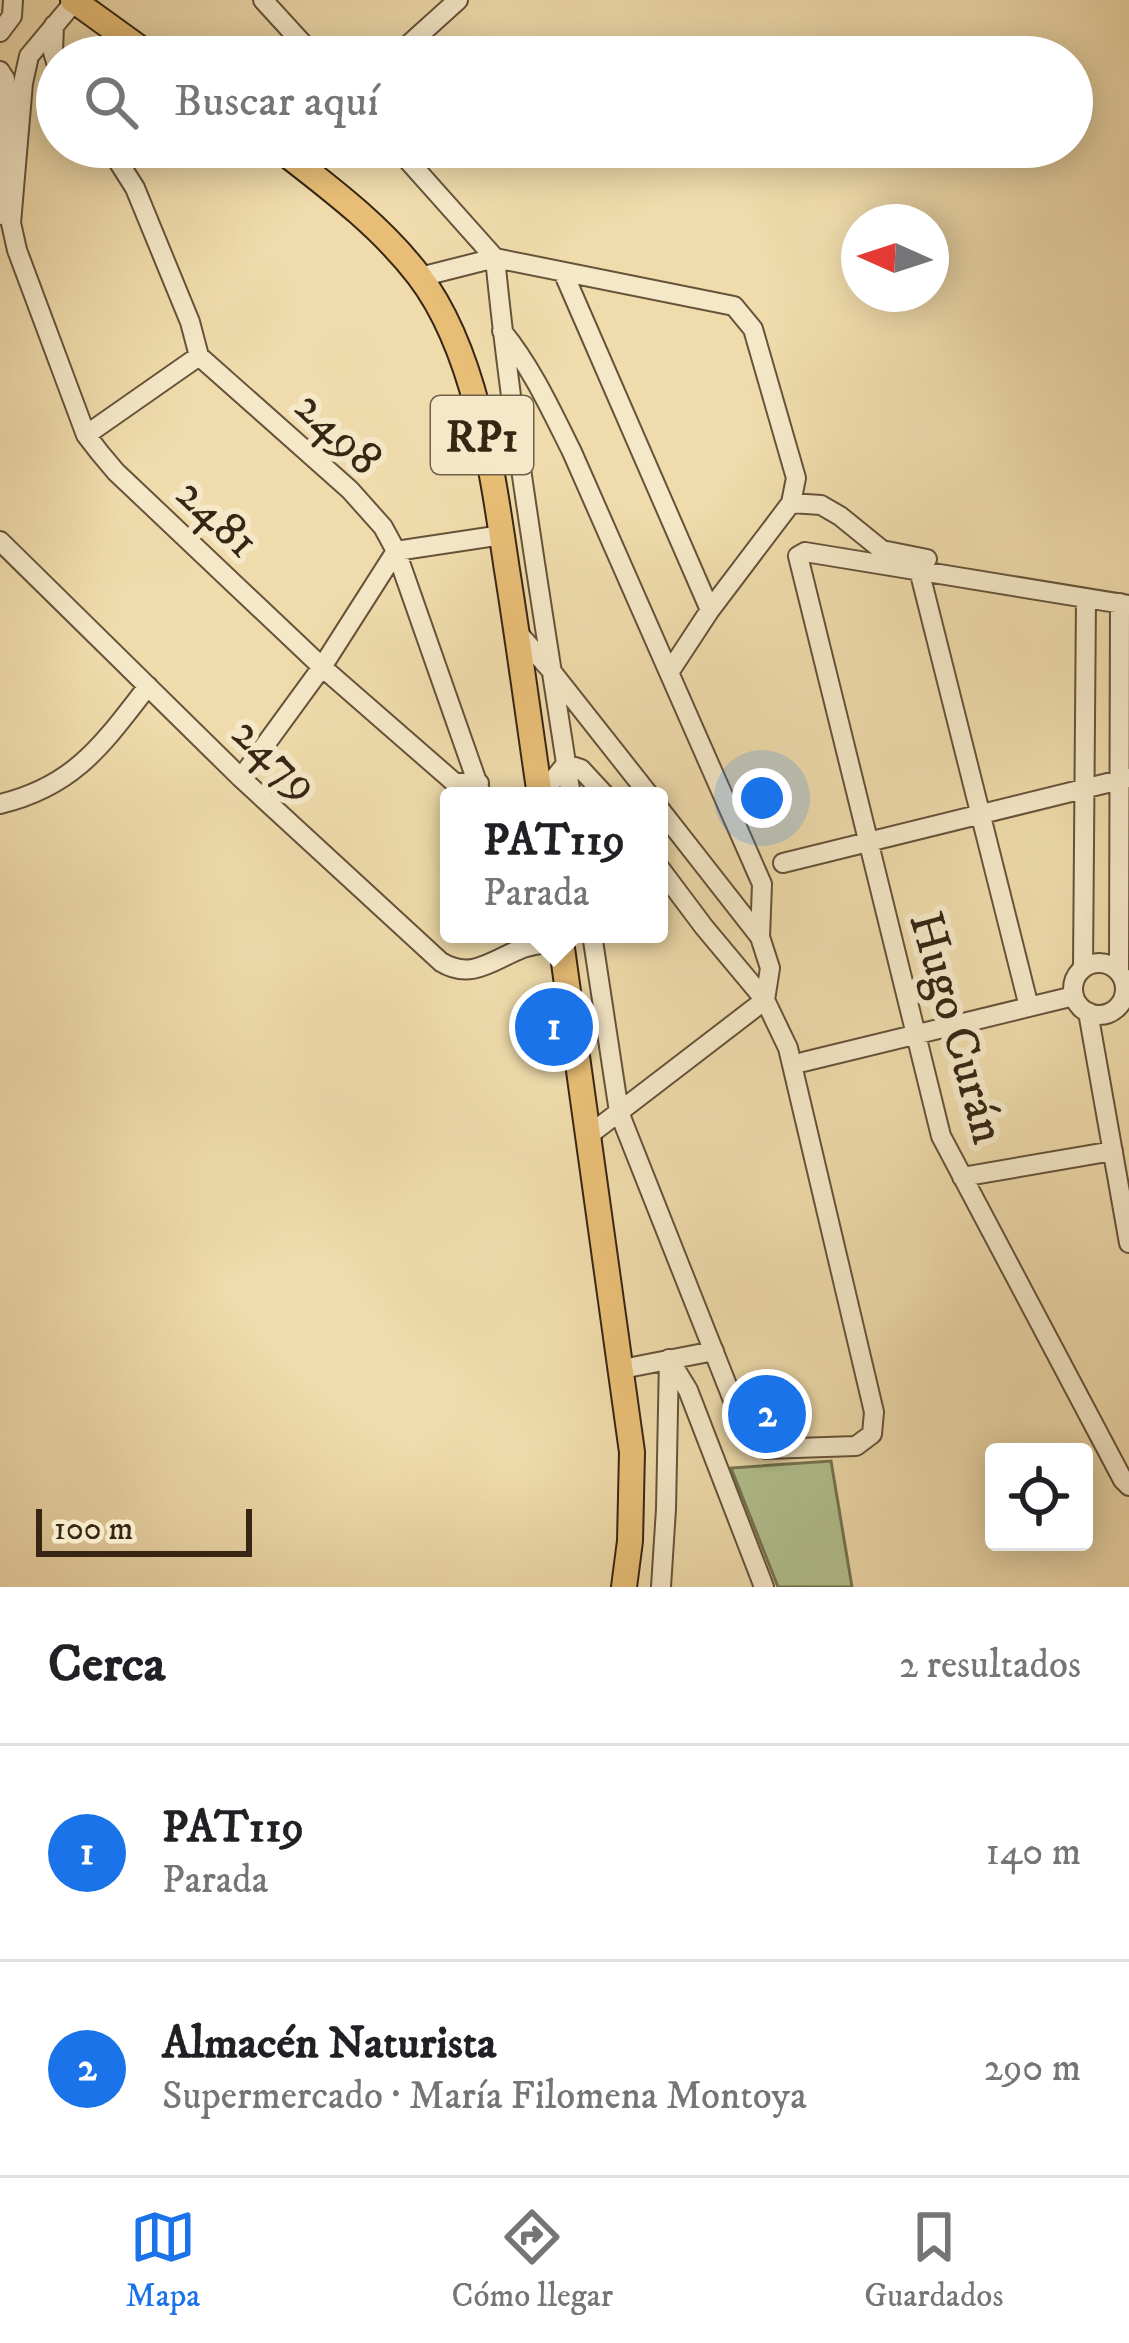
<!DOCTYPE html>
<html lang="es">
<head>
<meta charset="utf-8">
<style>
	body { margin:0; font-family:"IM FELL DW Pica",serif; background:#f2f2f2; color:#202124 }
	.controls { position:absolute; right:36px; bottom:36px; display:grid; overflow:hidden; border-radius:12px; box-shadow:0 6px 30px #0003 }
	.controls button { width:108px; height:108px; display:grid; place-items:center; padding:0; border:0; border-bottom:3px solid #e0e0e0; background:#fff; color:#202124; font:60px sans-serif }
	.compass { position:absolute; left:841px; top:204px; width:108px; height:108px; border-radius:50%; background:#fff; box-shadow:0 6px 30px #0003; rotate:273deg }
	.scale { position:absolute; left:36px; bottom:30px; width:216px; box-sizing:border-box; padding-left:12px; border:6px solid #382614; border-top:0; font-size:33px; line-height:42px; white-space:nowrap; color:#382614; -webkit-text-stroke:9px #f5e8c8; paint-order:stroke }
	.you { position:absolute; left:762px; top:798px; width:42px; height:42px; margin:-30px; border:9px solid #fff; border-radius:50%; background:#1a73e8; box-shadow:0 0 0 18px #1a73e833 }
	.badge { display:grid; place-items:center; width:78px; height:78px; border-radius:50%; background:#1a73e8; color:#fff; font-size:39px; font-weight:700 }
	.pin { position:absolute; translate:-50% -50%; border:6px solid #fff; box-shadow:0 3px 12px #0006 }
	.popup { position:absolute; left:440px; top:787px; width:228px; height:156px; box-sizing:border-box; display:grid; place-content:center; border-radius:12px; background:#fff; filter:drop-shadow(0 3px 9px #0005); font-size:39px; white-space:nowrap; color:#757577 }
	.popup b { font-size:45px; color:#202124 }
	.popup::after { content:''; position:absolute; left:50%; top:100%; margin-left:-24px; border:24px solid transparent; border-top-color:#fff }
	.list { margin:0; padding:0; list-style:none }
	h2 { display:flex; justify-content:space-between; align-items:center; height:156px; margin:0; padding:0 48px; font-size:51px }
	h2 small { font-size:39px; font-weight:400; color:#757577 }
	.list li { display:grid; grid-template-columns:78px 1fr auto; gap:36px; align-items:center; box-sizing:border-box; height:216px; padding:0 48px; border-top:3px solid #e0e0e0 }
	.list b { display:block; font-size:45px; white-space:nowrap }
	.list p { margin:0; font-size:39px; white-space:nowrap; color:#757577 }
	.list em { font-size:39px; font-style:normal; color:#757577 }
	.icon { flex:none; width:66px; height:66px; fill:none; stroke:currentColor; stroke-width:2; stroke-linecap:round; stroke-linejoin:round }
	.map { position:relative; flex:none; width:1129px; height:1587px; overflow:hidden }
	.search { position:absolute; background:#fff; box-shadow:0 6px 30px #0003; left:36px; right:36px; top:36px; height:132px; display:flex; align-items:center; gap:30px; box-sizing:border-box; padding:0 42px; border-radius:66px; color:#757577; font-size:45px }
	.sheet { height:588px; background:#fff }
	nav { display:flex; justify-content:space-around; align-items:center; box-sizing:border-box; height:168px; border-top:3px solid #e0e0e0; background:#fff; font-size:33px; color:#757577 }
	nav a { display:grid; justify-items:center; gap:6px }
	nav .on { color:#1a73e8 }
	.map>svg:first-child { display:block }
	.green { fill:#b2c18e; stroke:#757451; stroke-width:3 }
	.lines { fill:none; stroke-linecap:round; stroke-linejoin:round }
	.minor-casing { stroke:#66533a; stroke-width:22 }
	.major-casing { stroke:#382614; stroke-width:28 }
	.minor { stroke:#f5e8c8; stroke-width:18 }
	.major { stroke:#e8be76; stroke-width:24 }
	.labels { text-anchor:middle; stroke-width:12; stroke-linejoin:round; paint-order:stroke }
	.shield { fill:#f5e8c8; stroke:#71604a; stroke-width:3 }
	.shield-label { font-size:45px; font-weight:bold; fill:#382614 }
	.street-label { font-size:48px; fill:#382614; stroke:#f5e8c8 }
</style>
</head>
<body>
<div class="map">
<svg width="1129" height="1587" viewBox="0 0 1129 1587">
	<rect width="100%" height="100%" fill="#efdbab"/>
	<filter id="stains"><feTurbulence type="fractalNoise" baseFrequency=".00167" numOctaves="4"/><feColorMatrix values="0 0 0 0 .2 0 0 0 0 .09 0 0 0 0 .02 0 0 0 .5 -.17"/></filter>
	<radialGradient id="worn" r=".72"><stop offset=".6" stop-color="#630" stop-opacity="0"/><stop offset="1" stop-color="#630" stop-opacity=".3"/></radialGradient>
	<path class="green" d="M831,1461L852,1587H778L731,1468Z"/>
	<g class="lines">
		<defs>
			<path id="minor" d="M263,0L315,57
				M75,1L29,56L23,83L11,223L17,250L86,435L100,453L116,472L322,667L455,783H479
				M54,25L53,52L57,65
				M0,32L12,16L13,0
				M395,57L458,0
				M0,71L5,79L0,215
				M109,147L135,188L190,322L199,356L350,490L383,527L396,551L482,796
				M396,147L495,258
				M495,258C513,439 544,617 571,796
				M563,272L710,610
				M420,277L495,258L734,306L753,329L796,478L791,503L710,610L670,671
				M502,331C532,368 551,410 572,452L762,884L760,937
				M86,435L199,356
				M791,503L821,505L840,516L882,550L927,559
				M0,541L241,778L441,962C472,981 494,959 523,948C534,944 549,943 561,941
				M919,570L1029,1007
				M1129,605L805,552L798,556L941,1136L1123,1480L1129,1486
				M517,632L549,668L650,796
				M241,778L322,667L396,551L502,535
				M540,796L566,764L581,769L606,796
				M0,804C75,786 103,744 148,686
				M659,808L760,937L770,968L765,1000
				M783,863L1128,778
				M592,934L619,1112L746,1433L754,1443L766,1449L856,1446L872,1434L874,1412L788,1048L765,1000L704,927L659,867
				M1073 989a26 26 0 1 1 52 0a26 26 0 1 1-52 0Z
				M1083,967L1086,598
				M1119,971L1120,603
				M1088,1012L1129,1243
				M803,1062L1074,996
				M589,1135L765,1000
				M962,1177L1113,1151
				M669,1359L688,1390L764,1587
				M622,1369L714,1351
				M661,1587L666,1509L669,1359"/>
			<path id="major" d="M73,0L152,57
				M277,147C327,186 380,225 419,276C477,352 493,476 507,570C519,645 529,721 540,796
				M560,934L632,1452L630,1541L624,1587"/>
		</defs>
		<use href="#minor" class="minor-casing"/>
		<use href="#major" class="major-casing"/>
		<use href="#minor" class="minor"/>
		<use href="#major" class="major"/>
	</g>
	<g class="labels">
		<rect class="shield" x="431" y="396" width="102" height="78" rx="9"/>
		<g class="shield-label">
			<text x="482" y="451">RP1</text>
		</g>
		<g class="street-label">
			<text transform="translate(340 431) rotate(43)" y="17">2498</text>
			<text transform="translate(219 516) rotate(43)" y="17">2481</text>
			<text transform="translate(277 757) rotate(43)" y="17">2479</text>
			<text transform="translate(959 1027) rotate(74)" y="17">Hugo Curán</text>
		</g>
	</g>
	<rect width="100%" height="100%" filter="url(#stains)"/>
	<rect width="100%" height="100%" fill="url(#worn)"/>
</svg>
<div class="controls">
<button><svg class="icon" aria-label="locate" viewBox="0 0 24 24"><circle cx="12" cy="12" r="6"/><path d="M12 2v4M12 18v4M2 12h4M18 12h4"/></svg></button>
</div>
<svg class="compass" viewBox="-18 -18 36 36"><path d="M0-13l5 13h-10z" fill="#e53935"/><path d="M0 13l5-13h-10z" fill="#757577"/></svg>
<div class="scale">100 m</div>
<div class="you"></div>
<div class="pin badge" style="left:554px;top:1027px">1</div>
<div class="popup"><b>PAT119</b>Parada</div>
<div class="pin badge" style="left:767px;top:1414px">2</div>
<div class="search"><svg class="icon" aria-label="search" viewBox="0 0 24 24"><circle cx="10" cy="10" r="6"/><path d="M15 15l6 6"/></svg>Buscar aquí</div>
</div>
<section class="sheet">
<h2>Cerca<small>2 resultados</small></h2>
<ul class="list">
<li><span class="badge">1</span><div><b>PAT119</b><p>Parada</p></div><em>140 m</em></li>
<li><span class="badge">2</span><div><b>Almacén Naturista</b><p>Supermercado · María Filomena Montoya</p></div><em>290 m</em></li>
</ul>
</section>
<nav>
<a class="on"><svg class="icon" aria-label="map" viewBox="0 0 24 24"><path d="M3 6l6-2 6 2 6-2v14l-6 2-6-2-6 2zM9 4v14M15 6v14"/></svg>Mapa</a>
<a><svg class="icon" aria-label="directions" viewBox="0 0 24 24"><path d="M12 3l9 9-9 9-9-9zM9 14v-3h6M13 9l2 2-2 2"/></svg>Cómo llegar</a>
<a><svg class="icon" aria-label="saved" viewBox="0 0 24 24"><path d="M7 4h10v16l-5-4-5 4z"/></svg>Guardados</a>
</nav>
</body>
</html>
